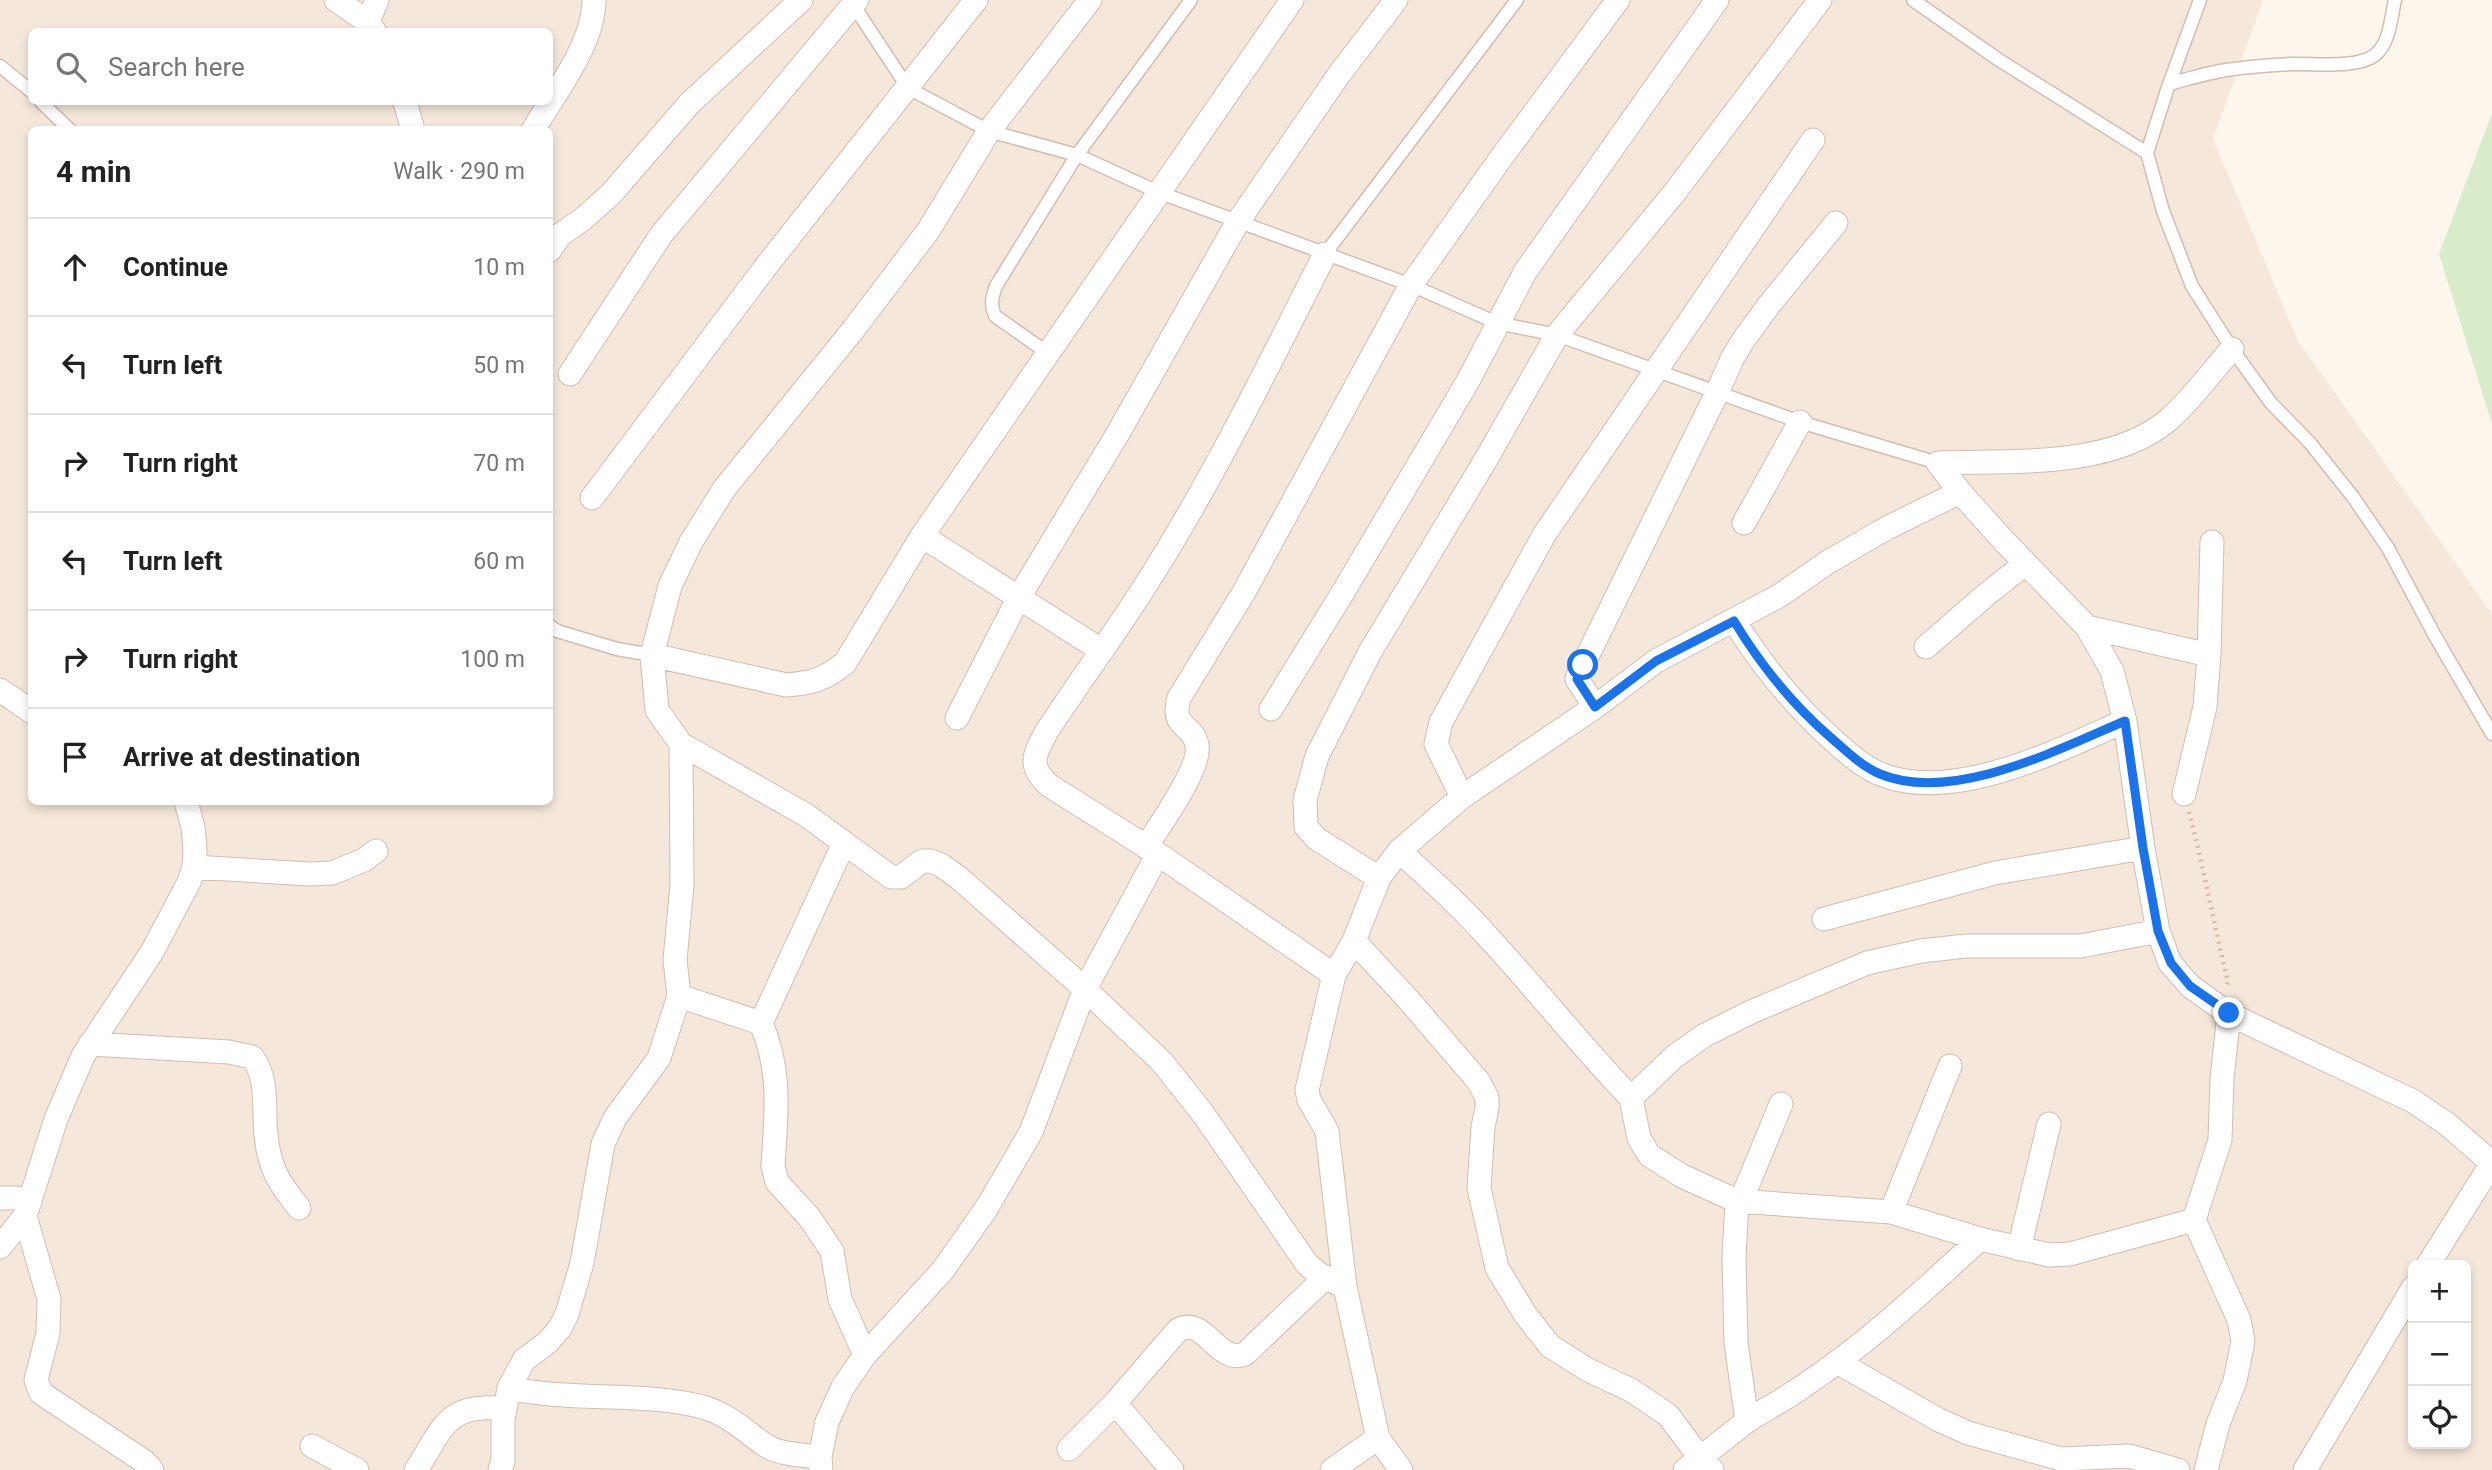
<!DOCTYPE html>
<html lang="en">
<head>
<meta charset="utf-8">
<style>
	body { margin:0; font-family:Roboto,sans-serif; background:#f6f6f6; color:#222 }
	.controls { position:absolute; right:21px; bottom:21px; display:grid; overflow:hidden; border-radius:10px; box-shadow:0 4px 10px #0003 }
	.controls button { width:63px; height:63px; display:grid; place-items:center; padding:0; border:0; border-bottom:2px solid #e0e0e0; background:#fff; color:#222; font:35px sans-serif }
	.stop { position:absolute; width:21px; height:21px; margin:-16px; border:5px solid #1a73e8; border-radius:50%; background:#fff }
	.stop.end { background:#1a73e8; border-color:#fff; box-shadow:0 2px 7px #0008 }
	.list { margin:0; padding:0; list-style:none }
	h2 { display:flex; justify-content:space-between; align-items:center; height:91px; margin:0; padding:0 28px; font-size:30px }
	h2 small { font-size:23px; font-weight:400; color:#767676 }
	.list li { display:grid; grid-template-columns:46px 1fr auto; gap:21px; align-items:center; box-sizing:border-box; height:98px; padding:0 28px; border-top:2px solid #e0e0e0 }
	.list b { display:block; font-size:26px; white-space:nowrap }
	.list em { font-size:23px; font-style:normal; color:#767676 }
	.icon { flex:none; width:38px; height:38px; fill:none; stroke:currentColor; stroke-width:2; stroke-linecap:round; stroke-linejoin:round }
	.map { position:relative; flex:none; width:2492px; height:1470px; overflow:hidden }
	.search { position:absolute; background:#fff; box-shadow:0 4px 10px #0003; left:28px; top:28px; width:525px; height:77px; display:flex; align-items:center; gap:18px; box-sizing:border-box; padding:0 24px; border-radius:10px; color:#767676; font-size:26px }
	.panel { position:absolute; background:#fff; box-shadow:0 4px 10px #0003; left:28px; top:126px; width:525px; height:679px; border-radius:10px }
	.map>svg:first-child { display:block }
	.residential { fill:#f5e8da; fill-rule:evenodd }
	.green { fill:#d8ecc9 }
	.lines { fill:none; stroke-linecap:round; stroke-linejoin:round }
	.service-casing { stroke:#d1beb0; stroke-width:15 }
	.minor-casing { stroke:#d1beb0; stroke-width:25 }
	.path { stroke:#d9b8a5; stroke-width:4.5; stroke-dasharray:2 5; stroke-linecap:butt }
	.service { stroke:#fff; stroke-width:12 }
	.minor { stroke:#fff; stroke-width:23 }
	.route { stroke:#1a73e8; stroke-width:9 }
</style>
</head>
<body>
<div class="map">
<svg width="2492" height="1470" viewBox="0 0 2492 1470">
	<rect width="100%" height="100%" fill="#fdf6ec"/>
	<path class="residential" d="M0,0H2263L2213,139L2298,341L2492,614V1470H0ZM32,32H550V102H32ZM32,130H550V802H32ZM2413,1265H2466V1444H2413Z"/>
	<path class="green" d="M2492,113V424L2439,254Z"/>
	<g class="lines">
		<defs>
			<path id="service" d="M1913,0L1999,60L2147,153
				M2200,0L2167,90L2147,153L2163,211L2192,286L2232,349L2271,403L2310,443L2353,497L2388,548L2435,636L2492,734
				M852,3L908,88L989,131L1077,155L1158,192L1411,285L1497,323L1557,335L1800,422L1938,463
				M0,66L32,92
				M2169,84C2188,79 2207,73 2226,70C2247,67 2270,65 2291,64C2313,63 2357,69 2375,55C2390,43 2391,17 2395,0
				M41,102L70,130
				M1325,254L1517,0
				M1049,354L995,316C990,305 992,297 996,286L1077,155L1191,0
				M550,626L557,631L617,649L652,655"/>
			<path id="minor" d="M336,0L368,22
				M1090,0L989,131L928,231L853,330L724,489L691,542L670,586L652,655L786,685C812,683 824,680 845,663L922,536L1292,0
				M375,32L368,22L377,0
				M405,102L413,130
				M533,130C555,93 594,44 594,0
				M550,250L560,235L583,219L611,194L689,104L801,0
				M1325,254C1268,366 1213,480 1145,586C1114,635 1079,682 1047,731C1034,755 1027,766 1050,786L1158,854L1334,975L1354,941L1379,878L1399,851L1462,797L1595,707L1656,661L1779,596L1828,562L1887,528L1960,492
				M570,374L661,235L857,0
				M592,498L764,269L976,0
				M1744,523L1800,422
				M922,536L1101,650
				M1734,621C1758,659 1784,693 1817,725C1835,742 1857,764 1880,774C1953,804 2059,750 2125,721
				M2087,627L2209,655L2205,707L2184,794
				M1926,647L1987,594L2025,564
				M652,655L657,710L681,744L806,815L891,877H901L922,861H931L941,865L959,878L1085,989L1162,1062L1204,1115L1307,1264L1320,1275L1345,1287
				M2209,655L2212,542
				M0,690L32,712
				M1595,707L1577,679L1579,673L1717,393L1732,359L1742,342L1769,305L1836,223
				M1271,709L1345,589L1468,381L1525,272L1717,0
				M957,718L1019,597L1117,435L1237,223L1338,76L1396,0
				M1462,797L1436,744L1441,722L1544,535L1813,140
				M1146,847C1159,826 1202,767 1197,745C1193,723 1170,729 1179,698L1244,592L1411,285L1501,158L1618,0
				M1399,851C1430,879 1461,906 1488,937C1537,990 1581,1046 1631,1098
				M194,867L309,874L332,873L364,860L376,851
				M1379,878L1317,839L1306,827L1305,800L1317,756L1370,652L1485,461L1557,335L1675,192L1820,0
				M1824,919L1995,873L2143,848
				M2158,931L2081,946H1966L1921,951L1867,963L1751,1012L1705,1035L1675,1056L1631,1098L1639,1138L1649,1155L1682,1176L1737,1201L1891,1212L1980,1239L2049,1255L2070,1254L2194,1220L2239,1320L2243,1341L2235,1381L2218,1424L2206,1470
				M1354,941L1406,997L1479,1082L1487,1098V1108L1483,1127L1479,1188L1497,1268L1525,1314L1550,1346L1588,1370L1631,1390L1668,1415L1700,1458L1712,1470
				M1334,975L1307,1090L1309,1100L1327,1131L1345,1287L1378,1438L1401,1470
				M679,996L761,1023C782,1072 776,1115 773,1166L777,1182L809,1217L832,1251L840,1299L865,1355
				M2229,1014L2413,1101L2447,1124L2492,1163
				M761,1023L844,843
				M90,1044L229,1052L252,1057C269,1078 263,1110 266,1135C269,1168 279,1183 299,1208
				M0,1198H17L30,1202
				M1737,1201L1734,1258L1736,1343L1747,1421C1766,1409 1785,1399 1802,1387C1867,1344 1923,1291 1980,1239
				M1741,1201L1781,1104
				M1891,1212L1950,1066
				M25,1216L49,1299L48,1333L36,1380L41,1393L145,1462L152,1470
				M2194,1220L2220,1140L2222,1078L2229,1014L2190,986L2170,963L2158,931L2143,848L2125,721L2112,671L2087,627L2003,540L1960,492L1938,463C2009,460 2109,469 2167,421C2190,402 2211,372 2232,349
				M0,1247L25,1216L56,1119L83,1056L152,952L189,882L194,867L195,849L193,827L186,802
				M2019,1249L2049,1124
				M2428,1265L2492,1163
				M1837,1362L1939,1420L1968,1433L2061,1459L2129,1456L2178,1470
				M509,1388C572,1402 640,1391 703,1407C727,1414 743,1429 762,1443C778,1455 801,1455 820,1457
				M1115,1403L1172,1470
				M312,1446L357,1470
				M1069,1449L1115,1403L1178,1330C1205,1315 1217,1365 1245,1354L1326,1277
				M416,1470C442,1430 447,1401 504,1409
				M500,1470L503,1461V1420L509,1388L524,1360L548,1342L560,1328L567,1314L582,1263L603,1144L615,1118L659,1058L679,996L675,960L682,885L681,744
				M821,1470L820,1457L827,1422L843,1387L865,1355L943,1270L986,1209L1031,1132L1085,989L1158,854
				M1332,1470L1378,1438
				M1685,1470L1747,1421
				M2305,1470L2413,1288"/>
		</defs>
		<use href="#service" class="service-casing"/>
		<use href="#minor" class="minor-casing"/>
		<path class="path" d="M2189,812C2204,868 2214,926 2228,982L2226,987"/>
		<use href="#service" class="service"/>
		<use href="#minor" class="minor"/>
	</g>
	<g class="lines">
		<path class="route" d="M1583,665L1577,679L1595,707L1656,661L1734,621C1760,664 1790,702 1829,736C1844,749 1861,766 1880,774C1952,804 2059,749 2125,721L2143,848L2158,931L2171,963L2190,986L2229,1013"/>
	</g>
</svg>
<div class="controls">
<button>+</button>
<button>−</button>
<button><svg class="icon" aria-label="locate" viewBox="0 0 24 24"><circle cx="12" cy="12" r="6"/><path d="M12 2v4M12 18v4M2 12h4M18 12h4"/></svg></button>
</div>
<div class="stop" style="left:1583px;top:665px"></div>
<div class="stop end" style="left:2229px;top:1013px"></div>
<div class="search"><svg class="icon" aria-label="search" viewBox="0 0 24 24"><circle cx="10" cy="10" r="6"/><path d="M15 15l6 6"/></svg>Search here</div>
<section class="panel">
<h2>4 min<small>Walk · 290 m</small></h2>
<ul class="list">
<li><svg class="icon" aria-label="ahead" viewBox="0 0 24 24"><path d="M12 20V5M6 11l6-6 6 6"/></svg><div><b>Continue</b></div><em>10 m</em></li>
<li><svg class="icon" aria-label="left" viewBox="0 0 24 24"><path d="M17 20v-9H6M10 6l-5 5 5 5"/></svg><div><b>Turn left</b></div><em>50 m</em></li>
<li><svg class="icon" aria-label="right" viewBox="0 0 24 24"><path d="M7 20v-9h11M14 6l5 5-5 5"/></svg><div><b>Turn right</b></div><em>70 m</em></li>
<li><svg class="icon" aria-label="left" viewBox="0 0 24 24"><path d="M17 20v-9H6M10 6l-5 5 5 5"/></svg><div><b>Turn left</b></div><em>60 m</em></li>
<li><svg class="icon" aria-label="right" viewBox="0 0 24 24"><path d="M7 20v-9h11M14 6l5 5-5 5"/></svg><div><b>Turn right</b></div><em>100 m</em></li>
<li><svg class="icon" aria-label="arrive" viewBox="0 0 24 24"><path d="M6 21V4h12l-3 4 3 4H6"/></svg><div><b>Arrive at destination</b></div></li>
</ul>
</section>
</div>
</body>
</html>
